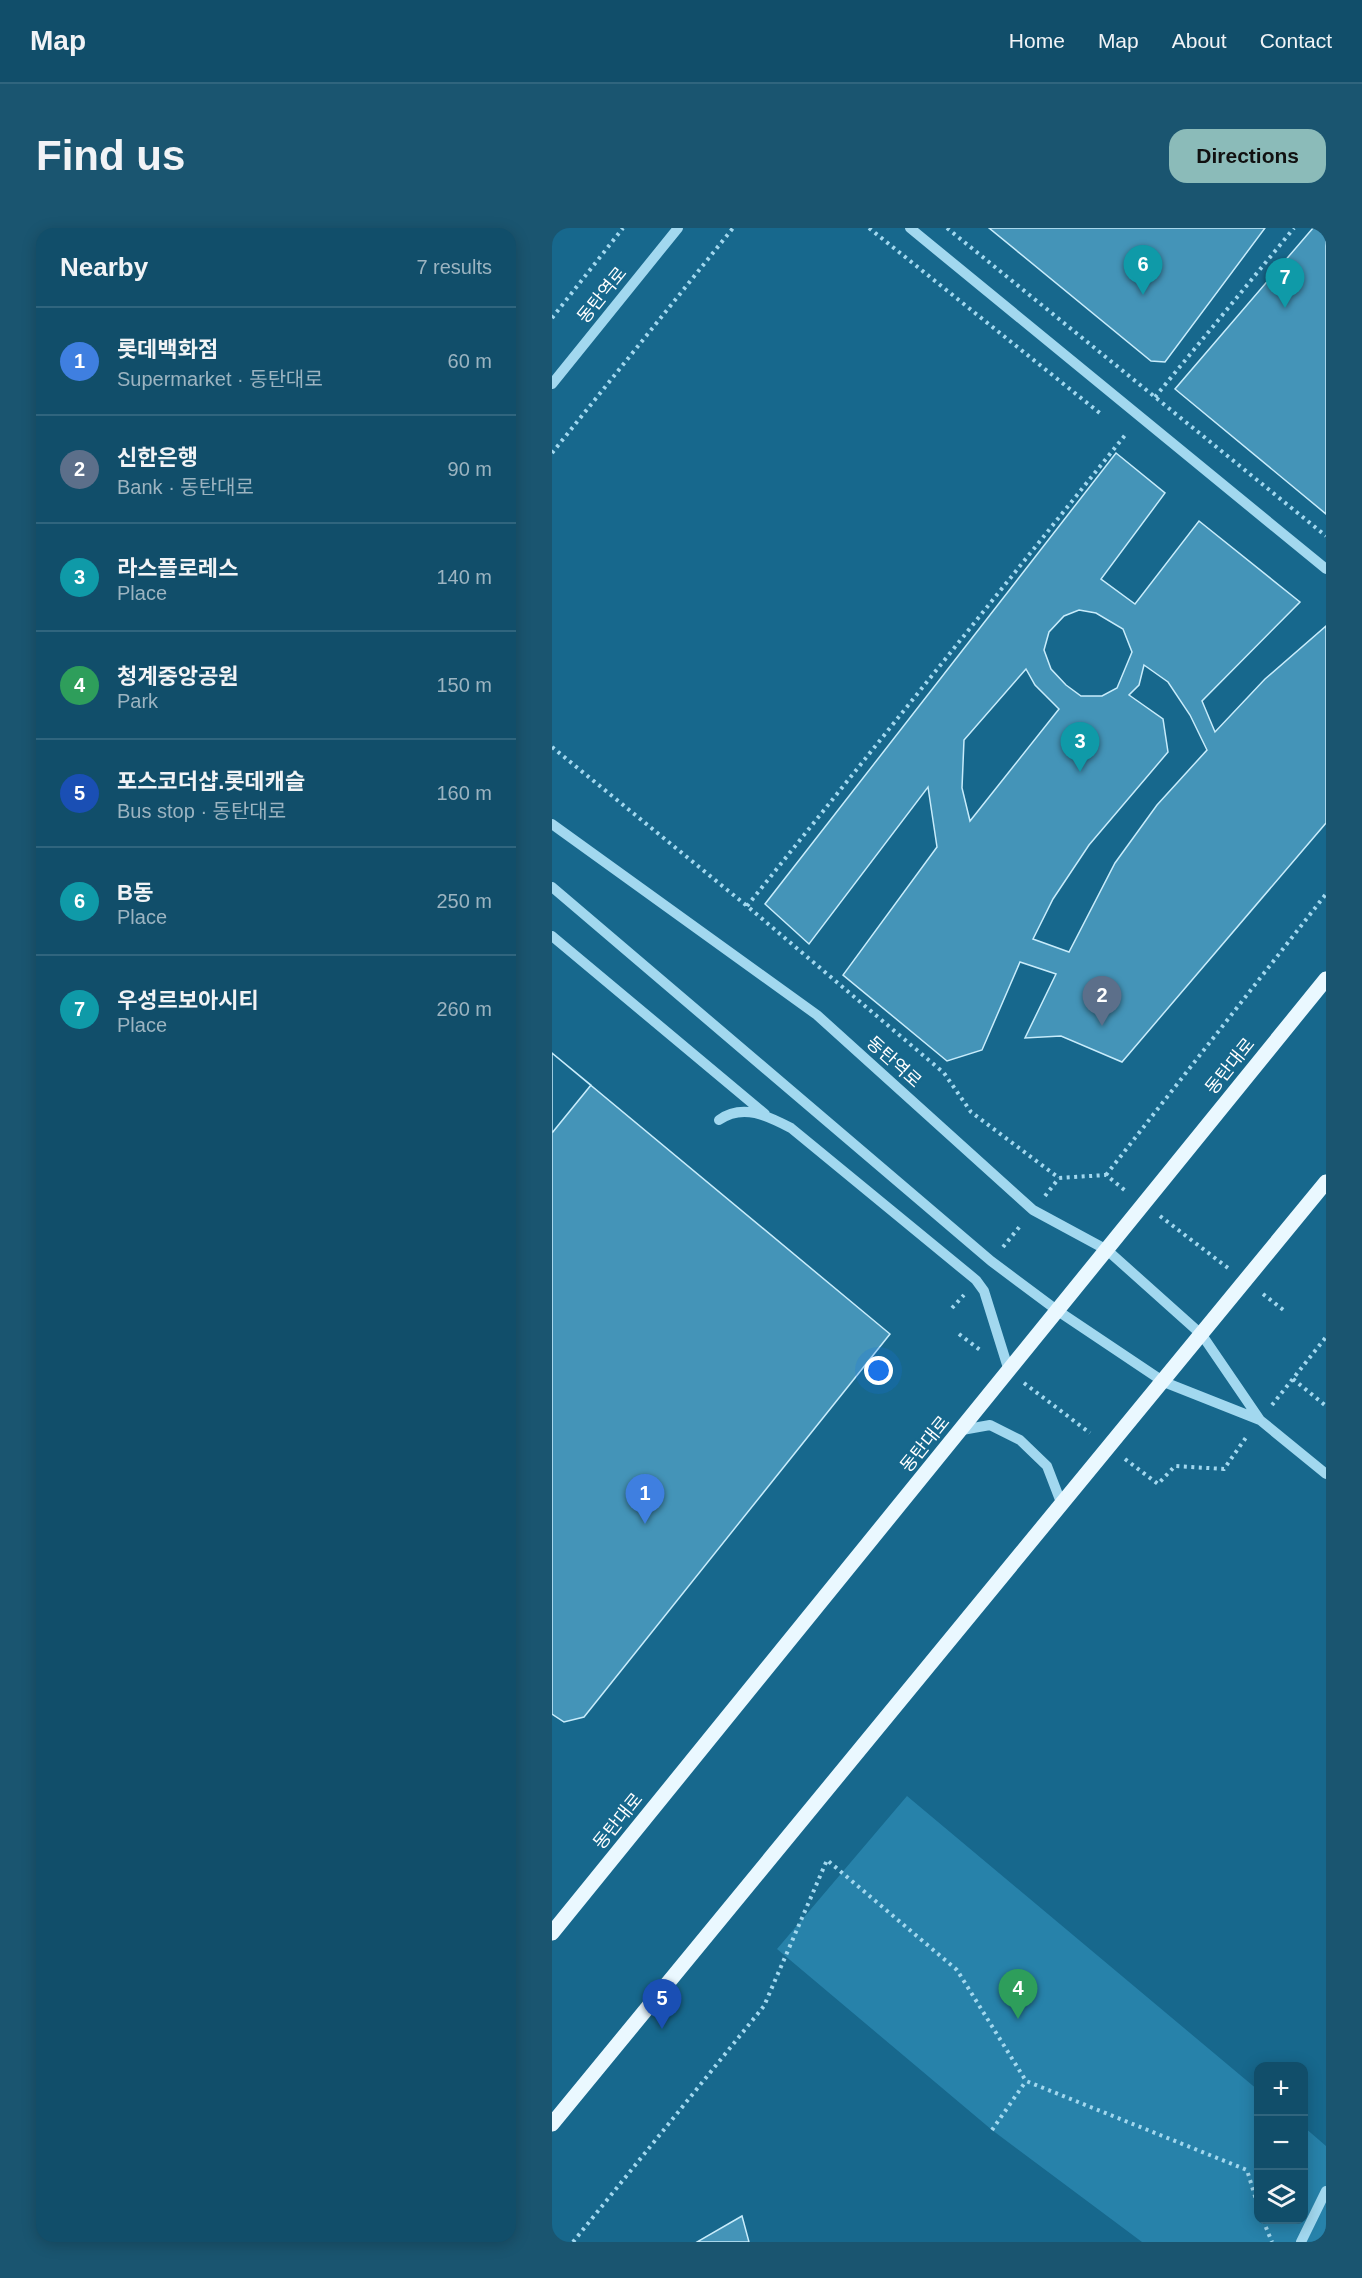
<!DOCTYPE html>
<html lang="en">
<head>
<meta charset="utf-8">
<style>
	body { margin:0; font-family:Helvetica,"Noto Sans KR",sans-serif; background:#1a5570; color:#f1f3f6 }
	.controls { position:absolute; right:18px; bottom:18px; display:grid; overflow:hidden; border-radius:12px; box-shadow:0 3px 15px #0003 }
	.controls button { width:54px; height:54px; display:grid; place-items:center; padding:0; border:0; border-bottom:2px solid #30657e; background:#114e6a; color:#f1f3f6; font:30px sans-serif }
	.you { position:absolute; left:327px; top:1143px; width:21px; height:21px; margin:-15px; border:4px solid #fff; border-radius:50%; background:#1a73e8; box-shadow:0 0 0 9px #1a73e833 }
	.badge { display:grid; place-items:center; width:39px; height:39px; border-radius:50%; background:#8bbbb9; color:#fff; font-size:20px; font-weight:700 }
	.pin { position:absolute; translate:-50% -50px; filter:drop-shadow(0 2px 3px #0008) }
	.pin::after { content:''; position:absolute; top:32px; width:21px; height:18px; background:inherit; clip-path:polygon(0 0,100% 0,50% 100%) }
	.list { margin:0; padding:0; list-style:none }
	h2 { display:flex; justify-content:space-between; align-items:center; height:78px; margin:0; padding:0 24px; font-size:26px }
	h2 small { font-size:20px; font-weight:400; color:#9cb4c1 }
	.list li { display:grid; grid-template-columns:39px 1fr auto; gap:18px; align-items:center; box-sizing:border-box; height:108px; padding:0 24px; border-top:2px solid #30657e }
	.list b { display:block; font-size:22px; white-space:nowrap }
	.list p { margin:0; font-size:20px; white-space:nowrap; color:#9cb4c1 }
	.list em { font-size:20px; font-style:normal; color:#9cb4c1 }
	.icon { flex:none; width:33px; height:33px; fill:none; stroke:currentColor; stroke-width:2; stroke-linecap:round; stroke-linejoin:round }
	.map { position:relative; flex:none; width:774px; height:2014px; overflow:hidden; border-radius:18px }
	header { display:flex; align-items:center; gap:36px; box-sizing:border-box; height:84px; padding:0 30px; background:#114e6a; border-bottom:2px solid #30657e }
	header strong { font-size:28px }
	nav { display:flex; gap:33px; margin-inline-start:auto; font-size:21px }
	.intro { display:flex; align-items:center; justify-content:space-between; box-sizing:border-box; height:144px; padding:0 36px }
	h1 { margin:0; font-size:42px }
	.button { padding:15px 27px; border-radius:18px; background:#8bbbb9; color:#111; font-size:21px; font-weight:700 }
	main { display:flex; gap:36px; padding:0 36px }
	aside { flex:1; background:#114e6a; border-radius:18px; box-shadow:0 3px 15px #0003 }
	.map>svg:first-child { display:block }
	.green { fill:#2782aa }
	.building { fill:#4494b8; stroke:#c8ecfb; stroke-width:1.5; fill-rule:evenodd }
	.lines { fill:none; stroke-linecap:round; stroke-linejoin:round }
	.path { stroke:#a2d8ef; stroke-width:4; stroke-dasharray:3 4.5; stroke-linecap:butt }
	.minor { stroke:#a2d8ef; stroke-width:10 }
	.major { stroke:#eaf8ff; stroke-width:15 }
	.labels { text-anchor:middle; stroke-width:4.5; stroke-linejoin:round; paint-order:stroke }
	.street-label { font-size:18px; fill:#fff; stroke:#17688d }
</style>
</head>
<body>
<header>
<strong>Map</strong>
<nav><a>Home</a><a>Map</a><a>About</a><a>Contact</a></nav>
</header>
<div class="intro"><h1>Find us</h1><a class="button">Directions</a></div>
<main>
<aside>
<h2>Nearby<small>7 results</small></h2>
<ul class="list">
<li><span class="badge" style="background:#3f7fe0">1</span><div><b>롯데백화점</b><p>Supermarket · 동탄대로</p></div><em>60 m</em></li>
<li><span class="badge" style="background:#5c6f8a">2</span><div><b>신한은행</b><p>Bank · 동탄대로</p></div><em>90 m</em></li>
<li><span class="badge" style="background:#0f9aa8">3</span><div><b>라스플로레스</b><p>Place</p></div><em>140 m</em></li>
<li><span class="badge" style="background:#2e9e5b">4</span><div><b>청계중앙공원</b><p>Park</p></div><em>150 m</em></li>
<li><span class="badge" style="background:#1a4fb4">5</span><div><b>포스코더샵.롯데캐슬</b><p>Bus stop · 동탄대로</p></div><em>160 m</em></li>
<li><span class="badge" style="background:#0f9aa8">6</span><div><b>B동</b><p>Place</p></div><em>250 m</em></li>
<li><span class="badge" style="background:#0f9aa8">7</span><div><b>우성르보아시티</b><p>Place</p></div><em>260 m</em></li>
</ul>
</aside>
<div class="map">
<svg width="774" height="2014" viewBox="0 0 774 2014">
	<rect width="100%" height="100%" fill="#17688d"/>
	<path class="green" d="M355,1568L706,1862V1992H752V1899L774,1918V2014H590L440,1902L225,1721Z"/>
	<path class="building" d="M437,0H713L613,134L599,133Z
		M761,0H774V286L623,161Z
		M564,225L613,265L549,351L583,376L647,293L748,374L650,473L663,504L713,451L774,398V595L570,834L509,808L473,810L504,746L468,734L430,822L395,833L291,747L385,619L376,559L257,716L213,676ZM527,382L544,385L571,401L580,424L565,460L550,468H529L514,457L499,441L492,422L497,404L512,388ZM592,437L616,454L638,487L655,522L605,577L563,635L517,724L481,711L501,671L537,617L616,524L611,491L577,467L587,457ZM474,441L483,457L507,481L418,593L410,560L412,512Z
		M0,825L338,1106L32,1489L12,1494L0,1486Z
		M0,825L39,857L0,905Z
		M190,1988L197,2014H145Z"/>
	<g class="lines">
		<path class="path" d="M317,0L549,186
			M395,0L774,308
			M0,90L71,0
			M603,169L742,0
			M0,225L181,0
			M0,519L195,678L392,845L419,884L507,950L554,947L575,964
			M195,678L574,206
			M554,947L774,666
			M493,968L507,950
			M608,988L676,1040
			M451,1019L469,997
			M711,1066L734,1084
			M400,1080L412,1067
			M407,1106L428,1122
			M741,1151L774,1178
			M472,1155L538,1205
			M720,1177L774,1109
			M573,1231L606,1256L623,1238L672,1241L695,1208
			M440,1902L474,1853
			M711,1992L720,2014
			M21,2014L212,1778L275,1632L405,1742L474,1853L695,1942L706,1978"/>
		<path class="minor" d="M358,0L774,341
			M0,156L126,0
			M0,596L265,787L481,982L555,1022L650,1107L708,1192
			M0,659L439,1033L506,1083L612,1154L708,1192L774,1246
			M0,708L213,886
			M167,892C191,875 216,888 239,900L424,1052L432,1063L457,1143
			M410,1202L438,1197L468,1212L495,1238L510,1277
			M749,2014L774,1963"/>
		<path class="major" d="M0,1705L774,751
			M0,1896L774,954"/>
	</g>
	<g class="labels">
		<g class="street-label">
			<text transform="translate(50 67) rotate(-51)" y="6">동탄역로</text>
			<text transform="translate(342 834) rotate(42)" y="6">동탄역로</text>
			<text transform="translate(678 838) rotate(-51)" y="6">동탄대로</text>
			<text transform="translate(373 1216) rotate(-51)" y="6">동탄대로</text>
			<text transform="translate(66 1593) rotate(-51)" y="6">동탄대로</text>
		</g>
	</g>
</svg>
<div class="controls">
<button>+</button>
<button>−</button>
<button><svg class="icon" aria-label="layers" viewBox="0 0 24 24"><path d="M12 4l9 5-9 5-9-5zM3 14l9 5 9-5"/></svg></button>
</div>
<div class="you"></div>
<div class="pin badge" style="left:93px;top:1296px;background:#3f7fe0">1</div>
<div class="pin badge" style="left:550px;top:798px;background:#5c6f8a">2</div>
<div class="pin badge" style="left:528px;top:544px;background:#0f9aa8">3</div>
<div class="pin badge" style="left:466px;top:1791px;background:#2e9e5b">4</div>
<div class="pin badge" style="left:110px;top:1801px;background:#1a4fb4">5</div>
<div class="pin badge" style="left:591px;top:67px;background:#0f9aa8">6</div>
<div class="pin badge" style="left:733px;top:80px;background:#0f9aa8">7</div>
</div>
</main>
</body>
</html>
